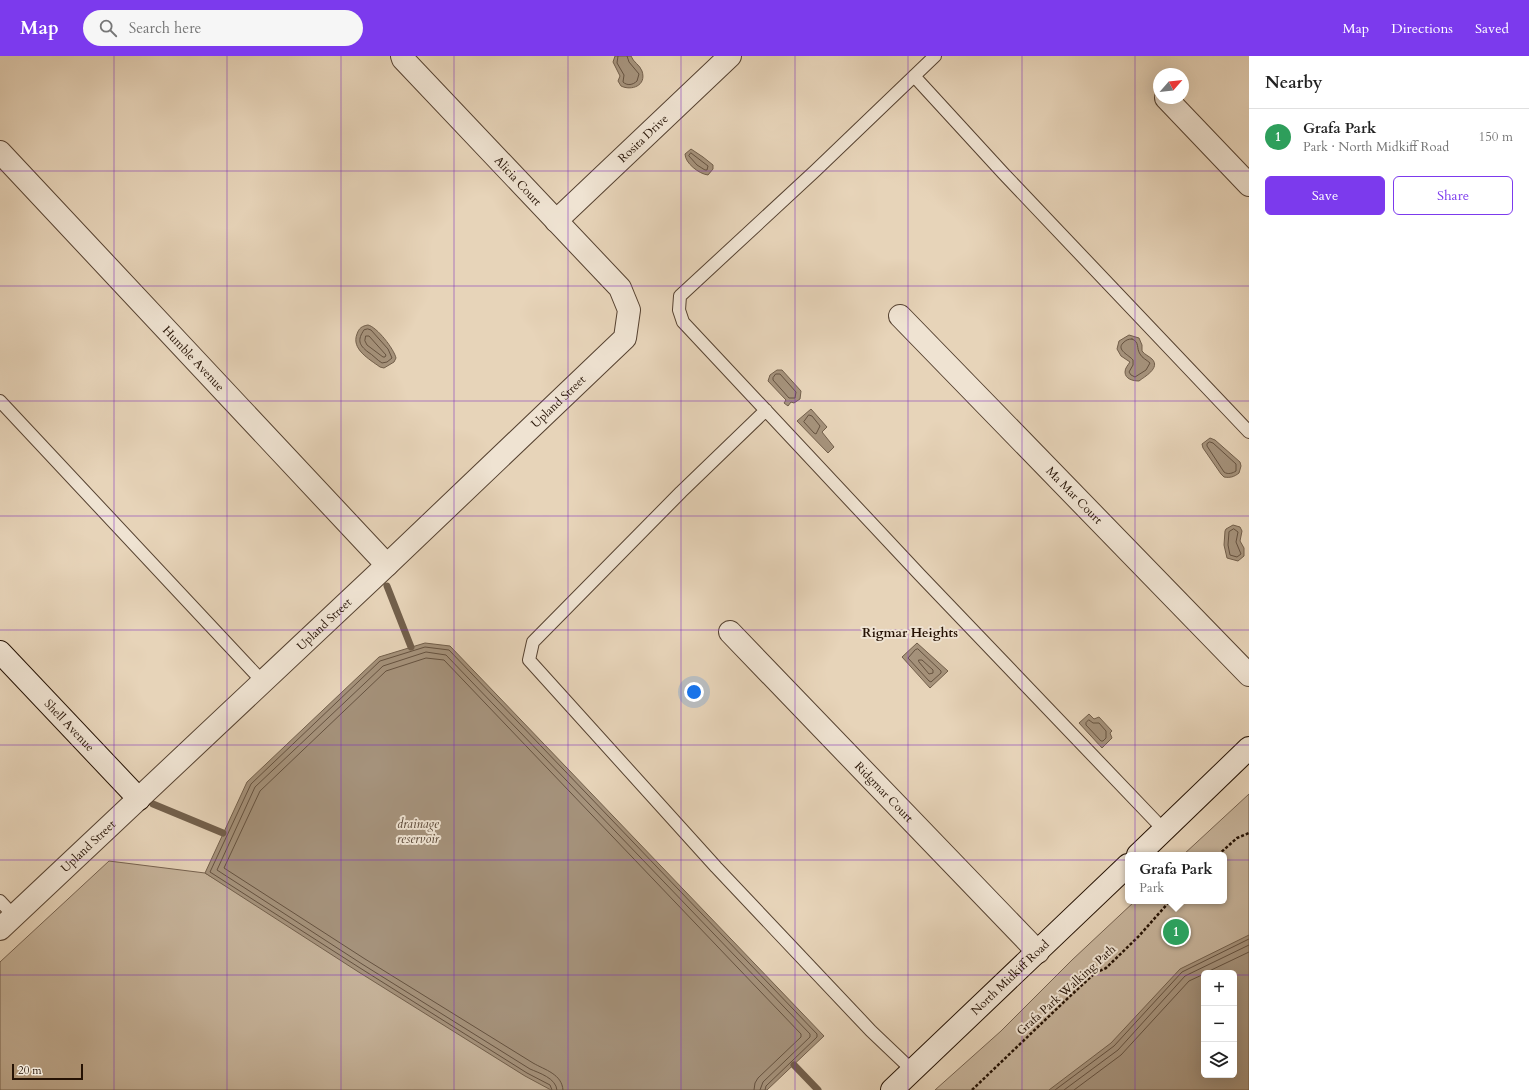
<!DOCTYPE html>
<html lang="en">
<head>
<meta charset="utf-8">
<style>
	body { margin:0; font-family:Cardo,serif; background:#f6f6f6; color:#222 }
	.controls { position:absolute; right:12px; bottom:12px; display:grid; overflow:hidden; border-radius:6px; box-shadow:0 4px 16px #0002 }
	.controls button { width:36px; height:36px; display:grid; place-items:center; padding:0; border:0; border-bottom:1px solid #e0e0e0; background:#fff; color:#222; font:20px sans-serif }
	.compass { position:absolute; left:1153px; top:12px; width:36px; height:36px; border-radius:50%; background:#fff; box-shadow:0 4px 16px #0002; rotate:62deg }
	.scale { position:absolute; left:12px; bottom:10px; width:71px; box-sizing:border-box; padding-left:4px; border:2px solid #251204; border-top:0; font-size:11px; line-height:14px; white-space:nowrap; color:#251204; -webkit-text-stroke:3px #efe3d2; paint-order:stroke }
	.you { position:absolute; left:694px; top:636px; width:14px; height:14px; margin:-10px; border:3px solid #fff; border-radius:50%; background:#1a73e8; box-shadow:0 0 0 6px #1a73e833 }
	.badge { display:grid; place-items:center; width:26px; height:26px; border-radius:50%; background:#7c3aed; color:#fff; font-size:13px; font-weight:700 }
	.pin { position:absolute; translate:-50% -50%; border:2px solid #fff; box-shadow:0 1px 4px #0006 }
	.popup { position:absolute; left:1125px; top:796px; width:102px; height:52px; box-sizing:border-box; display:grid; place-content:center; border-radius:6px; background:#fff; filter:drop-shadow(0 1px 3px #0005); font-size:13px; white-space:nowrap; color:#767676 }
	.popup b { font-size:15px; color:#222 }
	.popup::after { content:''; position:absolute; left:50%; top:100%; margin-left:-8px; border:8px solid transparent; border-top-color:#fff }
	.list { margin:0; padding:0; list-style:none }
	h2 { display:flex; justify-content:space-between; align-items:center; height:52px; margin:0; padding:0 16px; font-size:17px }
	h2 small { font-size:13px; font-weight:400; color:#767676 }
	.list li { display:grid; grid-template-columns:26px 1fr auto; gap:12px; align-items:center; box-sizing:border-box; height:56px; padding:0 16px; border-top:1px solid #e0e0e0 }
	.list b { display:block; font-size:15px; white-space:nowrap }
	.list p { margin:0; font-size:13px; white-space:nowrap; color:#767676 }
	.list em { font-size:13px; font-style:normal; color:#767676 }
	.actions { display:flex; gap:8px; padding:12px 16px }
	.actions a { flex:1; padding:9px 0; border:1px solid #7c3aed; border-radius:6px; text-align:center; font-size:14px; color:#7c3aed }
	.actions .main { background:#7c3aed; color:#fff }
	.icon { flex:none; width:22px; height:22px; fill:none; stroke:currentColor; stroke-width:2; stroke-linecap:round; stroke-linejoin:round }
	.map { position:relative; flex:none; width:1249px; height:1034px; overflow:hidden }
	header { display:flex; align-items:center; gap:24px; box-sizing:border-box; height:56px; padding:0 20px; background:#7c3aed; color:#fff }
	header strong { font-size:19px }
	nav { display:flex; gap:22px; margin-inline-start:auto; font-size:14px }
	.search { width:280px; height:36px; background:#f6f6f6; display:flex; align-items:center; gap:10px; box-sizing:border-box; padding:0 14px; border-radius:22px; color:#767676; font-size:15px }
	main { display:flex }
	aside { flex:1; background:#fff }
	.map>svg:first-child { display:block }
	.green { fill:#c6b39a; stroke:#76624f; fill-rule:evenodd }
	.water { fill:#a5927b; stroke:#725f4b; fill-rule:evenodd }
	.lines { fill:none; stroke-linecap:round; stroke-linejoin:round }
	.shore { stroke:#655240; stroke-width:1 }
	.stream { stroke:#725f4b; stroke-width:7 }
	.lane-casing { stroke:#564231; stroke-width:14 }
	.street-casing { stroke:#564231; stroke-width:24 }
	.secondary-casing { stroke:#251204; stroke-width:24 }
	.path { stroke:#251204; stroke-width:2.5; stroke-dasharray:3 2; stroke-linecap:butt }
	.lane { stroke:#efe3d2; stroke-width:12 }
	.street { stroke:#efe3d2; stroke-width:22 }
	.secondary { stroke:#efe3d2; stroke-width:22 }
	.grid { fill:none; stroke:#7b2cbf; stroke-width:1; stroke-opacity:0.55 }
	.labels { text-anchor:middle; stroke-width:4; stroke-linejoin:round; paint-order:stroke }
	.street-label { font-size:12px; fill:#251204; stroke:#efe3d2 }
	.neighbourhood-label { font-size:13px; font-weight:bold; fill:#251204; stroke:#efe3d2 }
	.water-label { font-size:13px; font-style:italic; fill:#584534; stroke:#efe3d2 }
</style>
</head>
<body>
<header>
<strong>Map</strong>
<div class="search"><svg class="icon" aria-label="search" viewBox="0 0 24 24"><circle cx="10" cy="10" r="6"/><path d="M15 15l6 6"/></svg>Search here</div>
<nav><a>Map</a><a>Directions</a><a>Saved</a></nav>
</header>
<main>
<div class="map">
<svg width="1249" height="1034" viewBox="0 0 1249 1034">
	<rect width="100%" height="100%" fill="#e7d4b9"/>
	<filter id="stains"><feTurbulence type="fractalNoise" baseFrequency=".005" numOctaves="4"/><feColorMatrix values="0 0 0 0 .2 0 0 0 0 .09 0 0 0 0 .02 0 0 0 .5 -.17"/></filter>
	<radialGradient id="worn" r=".72"><stop offset=".6" stop-color="#630" stop-opacity="0"/><stop offset="1" stop-color="#630" stop-opacity=".3"/></radialGradient>
	<path class="green" d="M1249,738V1034H935L1001,975L1072,904L1135,845H1224V799H1183ZM1204,917H1234V1019H1204Z
		M109,805L205,817L567,1034H0V906Z"/>
	<path class="water" d="M615,0H631C633,6 640,9 642,15C647,30 631,35 621,30L618,25L620,20L613,6Z
		M691,93L703,101L713,109V113L708,119C699,118 685,107 685,98Z
		M368,269C377,271 394,293 396,302L394,306L384,312L380,311C369,303 351,293 357,278C359,272 362,270 368,269Z
		M1129,279L1139,282L1142,289V295C1145,299 1149,300 1152,303C1161,312 1144,321 1139,325C1133,325 1125,323 1125,316C1125,312 1128,309 1130,306L1121,300L1117,293L1119,285Z
		M777,314H782L801,335L800,343L794,347L791,346L788,350L784,347L786,344L768,325L770,319Z
		M811,353L827,371L822,376L834,391L828,397L797,365Z
		M1210,382L1215,384L1240,406L1241,410L1239,417C1234,421 1230,422 1224,421L1221,418L1203,392L1202,388Z
		M1233,469L1240,471L1242,475L1240,485L1244,492V500L1238,505L1227,502L1224,489L1225,475L1226,473Z
		M425,587L450,590L824,980L767,1034H551L525,1020L357,915L205,817L247,726L379,601Z
		M917,587L948,615L930,632L902,601Z
		M1089,658L1094,663L1099,661L1112,675L1110,677L1112,682L1102,692L1079,667Z
		M1249,879V1034H1049L1111,987L1180,913ZM1204,917H1234V1019H1204Z"/>
	<g class="lines">
		<path class="shore" d="M618,0L617,7L624,19L623,26C627,30 633,29 637,25L639,18L629,6L627,0
			M691,97L708,110L707,114H705L697,109L689,100Z
			M368,273L371,274L388,293L392,302L387,306L382,307C377,304 373,299 368,296C359,289 357,284 364,274Z
			M366,280H369L386,299L385,301H383L367,289L365,285Z
			M1132,283C1140,286 1136,292 1140,298C1142,302 1147,304 1150,307L1146,314L1135,321L1131,319L1129,316L1133,309V304C1129,299 1116,294 1123,287C1126,284 1128,283 1132,283Z
			M776,318H780L796,336L795,342H789L773,324V322Z
			M809,359L812,360L820,370L816,378L814,377L804,366Z
			M1210,386L1213,387L1236,408V415C1233,417 1228,419 1224,416L1207,390V388Z
			M1234,473L1238,476L1236,486L1241,498L1237,501L1230,499L1228,489L1229,476Z
			M918,593L941,615V617L931,626L929,625L908,602L915,594Z
			M919,604H922L933,614V617L929,618L919,606Z
			M1089,664L1093,667H1099L1106,675V682L1103,685H1101L1086,669V667Z
			M1205,917L1249,896
			M552,1034L550,1029L527,1017L360,912L210,816L251,728L380,605L425,591L449,594L817,978V981L766,1030L765,1034
			M557,1034C556,1022 539,1017 530,1013L362,908L217,814L255,731L383,610L426,596L446,599L810,978V981L763,1026L760,1034
			M563,1034C562,1018 545,1014 533,1007L365,903L224,812L260,735L386,615L426,602L444,604L801,978V981L758,1022L755,1027L754,1034
			M1055,1034L1114,990L1182,916L1249,883
			M1064,1034L1118,994L1185,920L1249,889
			M1074,1034L1121,999L1189,925L1204,918"/>
		<path class="stream" d="M387,530L411,591
			M153,748L223,777
			M794,1009L818,1034"/>
		<defs>
			<path id="lane" d="M935,0L815,115L680,240L679,254L683,266L920,519L1164,774
				M914,20L1003,117L1249,376
				M0,345L263,626
				M766,354L681,436L533,586L529,604L716,811L871,975L912,1014
				M0,845L14,860"/>
			<g id="street">
				<path d="M1166,42L1249,129"/>
				<path id="s1" d="M0,96L387,509"/>
				<path id="s2" d="M556,165L730,0"/>
				<path id="s3" d="M900,260L1249,619"/>
				<path id="s4" d="M730,576L1038,896"/>
				<path id="s5" d="M0,873L387,509L625,282L629,254L620,232L403,3L402,0"/>
			</g>
			<g id="secondary">
				<path id="s6" d="M0,596L139,743"/>
				<path d="M1138,799L1249,692"/>
				<path id="s7" d="M892,1034L1128,809"/>
			</g>
		</defs>
		<use href="#lane" class="lane-casing"/>
		<use href="#street" class="street-casing"/>
		<use href="#secondary" class="secondary-casing"/>
		<path class="path" d="M1218,799L1237,782L1249,777
			M972,1034L1067,943L1095,917L1106,912L1138,881L1170,845"/>
		<use href="#lane" class="lane"/>
		<use href="#street" class="street"/>
		<use href="#secondary" class="secondary"/>
	</g>
	<path class="grid" d="M114,0V1034M227,0V1034M341,0V1034M454,0V1034M568,0V1034M681,0V1034M795,0V1034M908,0V1034M1022,0V1034M1135,0V1034M0,115H1249M0,230H1249M0,345H1249M0,460H1249M0,574H1249M0,689H1249M0,804H1249M0,919H1204M1234,919H1249"/>
	<g class="labels">
		<g class="street-label">
			<text dy="4" stroke="none"><textPath href="#s2" startOffset="120">Rosita Drive</textPath></text>
			<text transform="translate(518 125) rotate(47)" y="4">Alicia Court</text>
			<text dy="4" stroke="none"><textPath href="#s1" startOffset="283">Humble Avenue</textPath></text>
			<text dy="4" stroke="none"><textPath href="#s5" startOffset="768">Upland Street</textPath></text>
			<text dy="4" stroke="none"><textPath href="#s3" startOffset="250">Ma Mar Court</textPath></text>
			<text dy="4" stroke="none"><textPath href="#s5" startOffset="445">Upland Street</textPath></text>
			<text dy="4" stroke="none"><textPath href="#s6" startOffset="101">Shell Avenue</textPath></text>
			<text dy="4" stroke="none"><textPath href="#s4" startOffset="222">Ridgmar Court</textPath></text>
			<text dy="4" stroke="none"><textPath href="#s5" startOffset="121">Upland Street</textPath></text>
			<text dy="4" stroke="none"><textPath href="#s7" startOffset="163">North Midkiff Road</textPath></text>
			<text transform="translate(1066 934) rotate(-42)" y="4">Grafa Park Walking Path</text>
		</g>
		<g class="neighbourhood-label">
			<text x="910" y="581">Rigmar Heights</text>
		</g>
		<g class="water-label">
			<text x="418" y="772">drainage<tspan x="418" dy="15">reservoir</tspan></text>
		</g>
	</g>
	<rect width="100%" height="100%" filter="url(#stains)"/>
	<rect width="100%" height="100%" fill="url(#worn)"/>
</svg>
<div class="controls">
<button>+</button>
<button>−</button>
<button><svg class="icon" aria-label="layers" viewBox="0 0 24 24"><path d="M12 4l9 5-9 5-9-5zM3 14l9 5 9-5"/></svg></button>
</div>
<svg class="compass" viewBox="-18 -18 36 36"><path d="M0-13l5 13h-10z" fill="#e53935"/><path d="M0 13l5-13h-10z" fill="#767676"/></svg>
<div class="scale">20 m</div>
<div class="you"></div>
<div class="pin badge" style="left:1176px;top:876px;background:#2e9e5b">1</div>
<div class="popup"><b>Grafa Park</b>Park</div>
</div>
<aside>
<h2>Nearby<small></small></h2>
<ul class="list">
<li><span class="badge" style="background:#2e9e5b">1</span><div><b>Grafa Park</b><p>Park · North Midkiff Road</p></div><em>150 m</em></li>
</ul>
<div class="actions"><a class="main">Save</a><a>Share</a></div>
</aside>
</main>
</body>
</html>
